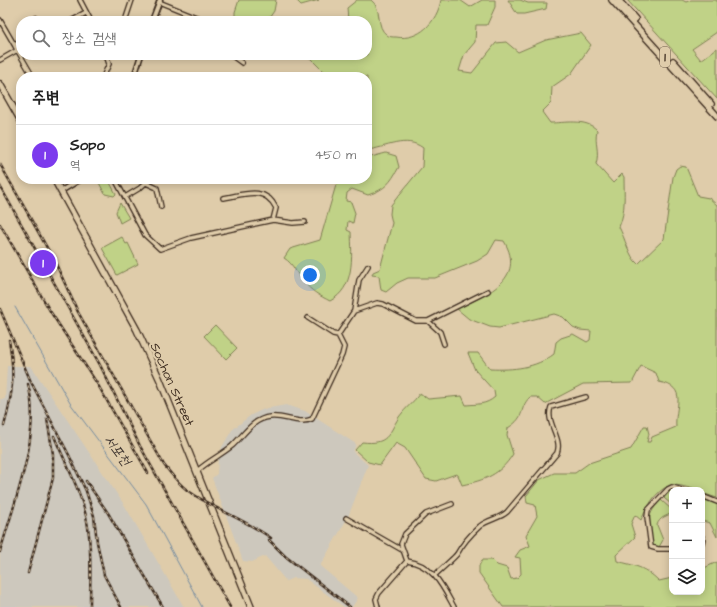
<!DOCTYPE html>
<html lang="ko">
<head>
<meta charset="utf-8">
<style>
	body { margin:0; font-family:"Architects Daughter","Poor Story",sans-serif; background:#f2f2f2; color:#222 }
	.controls { position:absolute; right:12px; bottom:12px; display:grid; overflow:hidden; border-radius:8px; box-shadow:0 2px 10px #0003 }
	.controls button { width:36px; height:36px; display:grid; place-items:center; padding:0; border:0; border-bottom:1px solid #e0e0e0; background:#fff; color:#222; font:20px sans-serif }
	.you { position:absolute; left:310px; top:275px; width:14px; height:14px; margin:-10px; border:3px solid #fff; border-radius:50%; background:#1a73e8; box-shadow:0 0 0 6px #1a73e833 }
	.badge { display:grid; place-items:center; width:26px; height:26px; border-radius:50%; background:#7c3aed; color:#fff; font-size:13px; font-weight:700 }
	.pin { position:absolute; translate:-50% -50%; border:2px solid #fff; box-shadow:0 1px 4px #0006 }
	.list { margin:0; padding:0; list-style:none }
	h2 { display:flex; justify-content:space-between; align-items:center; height:52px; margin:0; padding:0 16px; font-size:17px }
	h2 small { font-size:13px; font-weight:400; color:#767676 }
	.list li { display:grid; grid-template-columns:26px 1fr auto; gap:12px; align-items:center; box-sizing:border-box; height:60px; padding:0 16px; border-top:1px solid #e0e0e0 }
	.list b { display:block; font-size:15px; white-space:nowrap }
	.list p { margin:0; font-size:13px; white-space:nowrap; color:#767676 }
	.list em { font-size:13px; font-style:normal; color:#767676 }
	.icon { flex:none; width:22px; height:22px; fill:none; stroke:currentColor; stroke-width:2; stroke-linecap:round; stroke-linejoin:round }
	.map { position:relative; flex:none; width:717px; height:607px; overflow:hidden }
	.search { position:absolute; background:#fff; box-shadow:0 2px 10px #0003; left:16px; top:16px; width:356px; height:44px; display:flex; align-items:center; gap:10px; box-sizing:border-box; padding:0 14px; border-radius:16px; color:#767676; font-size:15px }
	.panel { position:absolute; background:#fff; box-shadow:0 2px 10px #0003; left:16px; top:72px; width:356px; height:112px; border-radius:16px }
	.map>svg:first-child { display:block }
	.built { fill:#cdc8bd }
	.green { fill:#c0d287; stroke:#7e7e52 }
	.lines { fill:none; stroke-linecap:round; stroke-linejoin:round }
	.stream { stroke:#748ba0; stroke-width:1 }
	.minor-casing { stroke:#3b2a1e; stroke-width:6 }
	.tertiary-casing { stroke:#3b2a1e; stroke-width:7 }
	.primary-casing { stroke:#3b2a1e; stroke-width:8 }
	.minor { stroke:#dfccaa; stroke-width:3.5 }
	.tertiary { stroke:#dfccaa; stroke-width:4 }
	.primary { stroke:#dfccaa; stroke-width:5.5 }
	.rail-casing { stroke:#3b2a1e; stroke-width:2.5 }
	.rail { stroke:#dfccaa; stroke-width:1; stroke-dasharray:3; stroke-linecap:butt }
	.labels { text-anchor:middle; stroke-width:4; stroke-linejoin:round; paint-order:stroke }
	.shield { fill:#dfccaa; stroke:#6c5b48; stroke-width:1 }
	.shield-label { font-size:12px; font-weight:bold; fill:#3b2a1e }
	.street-label { font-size:13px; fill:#3b2a1e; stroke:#dfccaa }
	.water-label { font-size:14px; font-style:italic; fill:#443a34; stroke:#dfccaa }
</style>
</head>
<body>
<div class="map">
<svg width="717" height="607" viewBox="0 0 717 607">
	<rect width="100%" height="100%" fill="#dfccaa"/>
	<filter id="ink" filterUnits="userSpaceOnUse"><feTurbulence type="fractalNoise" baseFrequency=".025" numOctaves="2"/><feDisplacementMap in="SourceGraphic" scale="8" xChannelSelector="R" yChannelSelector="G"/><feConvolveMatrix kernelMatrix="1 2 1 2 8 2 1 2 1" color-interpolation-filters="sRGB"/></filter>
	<g filter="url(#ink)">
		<path class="built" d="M7,366H31L125,506L184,607H0V399H5Z
			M286,405L305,411L356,444L353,452L368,465L348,517L320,566L358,598L352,607H344L306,579L293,578L286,581L265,556L252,562L243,561L212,478L217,474L218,459L222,447L232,430L251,415L264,409Z"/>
		<path class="green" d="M239,0H276L274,11L267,21H235V12Z
			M296,0H319L301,5Z
			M357,0H371C383,9 375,27 387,35C389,37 393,37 396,37C419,41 437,22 441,0H460L470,7L482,0H495V7L487,25H476L475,42L464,55L459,71L472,73L496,43L506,42L518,52L546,40L581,33L591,45L571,74L552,87L551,103L542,112L550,123C564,123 586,118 597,130C594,144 600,150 596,164L613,183L622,174L624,177C624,193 626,211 619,227C625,238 629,257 638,264L664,239L673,177L676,169L680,166L686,167L698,196L709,198L717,205V498L702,493V490C692,490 683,485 674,485C658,486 647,507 641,520L635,515L631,524L635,537L616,555L617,561C636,566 645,567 659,581L672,578V592H702V569L717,562V607H503L479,573V566L482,560H492L497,565L507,568L511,579L517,578L521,574L520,558L515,557L520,550L530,546L526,535L537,516L535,505L527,503L526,496L539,480L554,473H575L589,463L631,449L644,426H647L649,434L647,442H650L652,437L676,427C674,408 689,387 659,382L656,373L641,366L632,383L583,384L545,404L537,397H530C518,409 527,416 508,428L507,435L513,454C500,475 485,480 462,485L458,475L456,474L436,481L426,479L405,448L396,443L380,465L368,462L355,450L362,442C388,445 388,435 399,417C405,408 414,402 420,393L428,399L462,396L466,405C477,404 486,405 495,397L494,391L475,370L468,353H478L490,369C513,370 536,368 554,354L556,342L561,338L573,334L587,342L590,340L591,331L580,330L573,327L563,317L554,314L499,328L490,327L469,319L457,309C485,295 527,280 504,241L496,240L488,254L477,261L435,278H408L397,283L386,292L381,290L379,276L372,275L373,272L380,269L392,223L390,214L391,205L422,167L423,148C406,135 386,148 367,150V77H329L310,58L302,55H367V21H348L347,8Z
			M508,0H520L528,3H547L546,9L524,14H517Z
			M627,0H682L686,2L691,0H717V32L692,49L701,60L717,48V99Z
			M386,153L396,156L399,167C390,183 386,189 368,195L352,189L347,193L346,201L351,202L355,213L353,223L348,221L347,230L351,232C352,257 355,288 330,301C320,296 311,291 304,282C296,274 294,264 284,258L290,249L320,240L336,185L342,179H367V158Z
			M97,179H108L116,194L114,196L105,194Z
			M120,203L129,218L120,223L116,212Z
			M122,237L126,244L128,243L138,264L117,275L102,248Z
			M215,325L237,348L226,359L204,336Z
			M672,489L675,490H672V505L664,498Z
			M702,499L717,504V537L710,523L702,521Z
			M661,500L672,510V513C665,517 660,517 657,525L663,540L659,547H653L651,544C653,520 642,520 661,500Z"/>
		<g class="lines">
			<path class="stream" d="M15,307L70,403L146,504L202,607"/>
			<defs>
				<path id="minor" d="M80,0L91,21
					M159,2L206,21
					M0,20L15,46
					M32,21L36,18
					M71,21L86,13
					M125,21L132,0
					M21,38L15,46L33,77
					M231,55L242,63
					M0,60L21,48
					M103,77L109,64L106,55
					M115,179L145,235L160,249L191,238L273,220L276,208C265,185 243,195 223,198
					M146,183L157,188L161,207
					M125,197L140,188L150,179
					M273,220L293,223L305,222
					M354,311L359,280L368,266
					M308,318L333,334L338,335
					M428,321L488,291
					M197,471C208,461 221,455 232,446C244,435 252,419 270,417C284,415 299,425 312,419L342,355L344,347L338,335L354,311L377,303L383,304L416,321H428L440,332L444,344
					M702,496L717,502
					M346,518L402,550
					M702,543L703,538
					M672,549H658L651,547L647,517L648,510L668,489L672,487L682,490
					M407,561L401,544L405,534L426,514L452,504
					M435,575C438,572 455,557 457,554C463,543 470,535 480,526C489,519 499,519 507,512L557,453C563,438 545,423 551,407L586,397
					M378,607L376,599L379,593L407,561C433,564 443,587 454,607"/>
				<path id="tertiary" d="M152,21L160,0
					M134,77L141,55
					M61,191L81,179"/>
				<path id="primary" d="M612,0L717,116
					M618,0L635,19
					M673,61L711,104
					M0,84L21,121
					M54,179L137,330L160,380L251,607"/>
			</defs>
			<use href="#minor" class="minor-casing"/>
			<use href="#tertiary" class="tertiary-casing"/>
			<use href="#primary" class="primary-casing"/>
			<use href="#minor" class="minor"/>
			<use href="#tertiary" class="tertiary"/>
			<use href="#primary" class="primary"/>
			<defs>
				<path id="rail" d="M0,164L55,262L78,312L164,465C171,474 178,483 187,490C213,509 244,519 271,538
					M0,186L100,365L140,446L230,607
					M0,224L50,311L98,385L148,473
					M0,309L31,382L69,455L86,491L94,516L97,542L104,575L121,607
					M4,426C13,394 15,373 9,340
					M54,436C66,465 84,496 88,527C92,553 90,581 90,607
					M86,481L108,513L163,607
					M269,540L285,556L350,607
					M0,552C14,502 42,435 28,384
					M28,573L53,478V454L47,419"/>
			</defs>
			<use href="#rail" class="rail-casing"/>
			<use href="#rail" class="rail"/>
		</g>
	</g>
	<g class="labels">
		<rect class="shield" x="660" y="47" width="10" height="20" rx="3"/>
		<g class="shield-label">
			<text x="665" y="61">1</text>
		</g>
		<g class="street-label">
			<text transform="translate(173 384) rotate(66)" y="5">Sochon Street</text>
		</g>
		<g class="water-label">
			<text transform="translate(118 450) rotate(53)" y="5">서포천</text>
		</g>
	</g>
</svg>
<div class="controls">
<button>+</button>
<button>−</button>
<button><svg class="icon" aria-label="layers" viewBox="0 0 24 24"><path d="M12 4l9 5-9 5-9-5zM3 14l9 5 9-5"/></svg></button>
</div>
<div class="you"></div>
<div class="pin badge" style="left:43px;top:263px">1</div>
<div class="search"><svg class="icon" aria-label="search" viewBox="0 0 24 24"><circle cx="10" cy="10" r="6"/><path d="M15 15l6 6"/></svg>장소 검색</div>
<section class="panel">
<h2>주변<small></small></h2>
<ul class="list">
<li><span class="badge">1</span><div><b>Sopo</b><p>역</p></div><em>450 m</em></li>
</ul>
</section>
</div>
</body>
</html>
